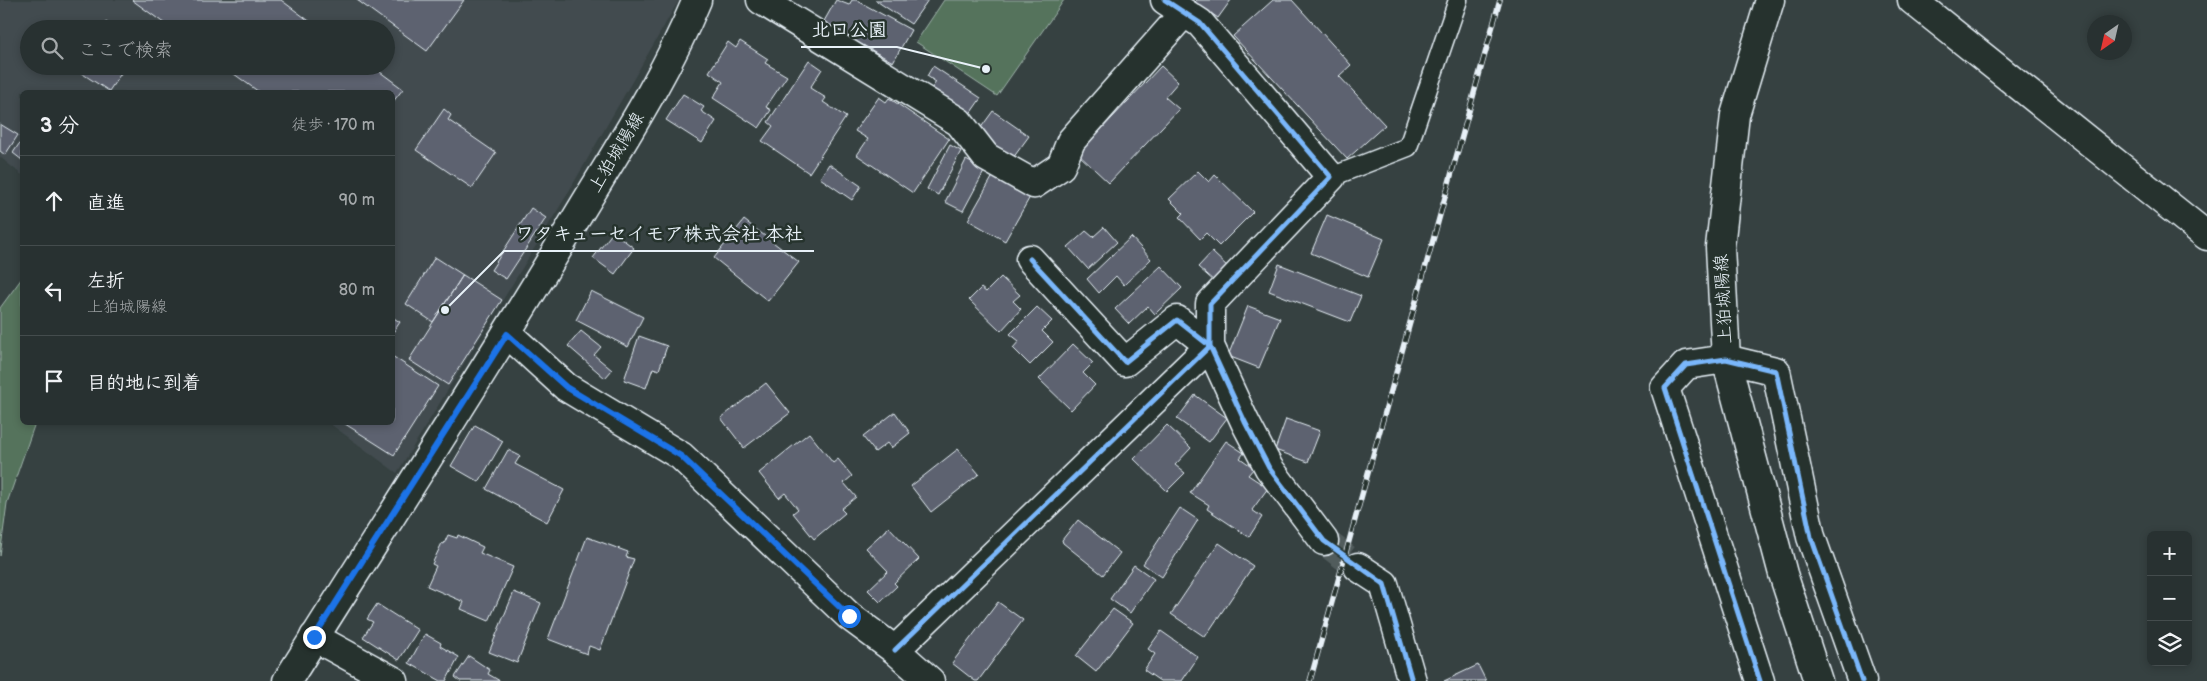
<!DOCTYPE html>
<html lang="ja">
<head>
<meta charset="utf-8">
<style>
	body { margin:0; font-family:"Balsamiq Sans","Klee One",sans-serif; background:#303939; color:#f1f3f6 }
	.controls { position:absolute; right:15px; bottom:15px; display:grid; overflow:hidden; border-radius:8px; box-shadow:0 2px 8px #0003 }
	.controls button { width:45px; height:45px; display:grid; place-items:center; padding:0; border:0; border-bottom:1px solid #444c4d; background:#283131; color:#f1f3f6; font:25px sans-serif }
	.compass { position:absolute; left:2087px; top:15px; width:45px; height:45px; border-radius:50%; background:#283131; box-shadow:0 2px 8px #0003; rotate:214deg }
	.stop { position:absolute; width:15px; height:15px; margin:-11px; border:4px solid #1a73e8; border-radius:50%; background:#fff }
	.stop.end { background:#1a73e8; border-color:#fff; box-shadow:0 1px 5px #0008 }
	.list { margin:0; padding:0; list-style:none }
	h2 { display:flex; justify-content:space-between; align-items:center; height:65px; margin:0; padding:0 20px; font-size:21px }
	h2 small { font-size:16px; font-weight:400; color:#a5a9ab }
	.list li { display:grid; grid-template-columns:32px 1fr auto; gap:15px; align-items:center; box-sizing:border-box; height:90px; padding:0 20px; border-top:1px solid #444c4d }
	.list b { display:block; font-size:19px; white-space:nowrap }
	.list p { margin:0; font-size:16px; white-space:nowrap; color:#a5a9ab }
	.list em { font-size:16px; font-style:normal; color:#a5a9ab }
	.icon { flex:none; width:28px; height:28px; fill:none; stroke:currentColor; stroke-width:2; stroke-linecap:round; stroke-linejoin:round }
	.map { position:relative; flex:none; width:2207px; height:681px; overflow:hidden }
	.search { position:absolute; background:#283131; box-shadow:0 2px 8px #0003; left:20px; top:20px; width:375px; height:55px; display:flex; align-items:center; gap:12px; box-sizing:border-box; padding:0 18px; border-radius:28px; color:#a5a9ab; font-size:19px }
	.panel { position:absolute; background:#283131; box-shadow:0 2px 8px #0003; left:20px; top:90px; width:375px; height:335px; border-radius:8px }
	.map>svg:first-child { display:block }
	.built { fill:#424b4f; fill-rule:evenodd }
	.green { fill:#55735c; stroke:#9eb2aa }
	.building { fill:#5d626f; stroke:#e8f1f8 }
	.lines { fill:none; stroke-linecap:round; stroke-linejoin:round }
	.minor-tunnel { stroke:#515b5c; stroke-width:28; stroke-dasharray:28 14; stroke-linecap:butt }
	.service-casing { stroke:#e8f1f8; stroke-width:21 }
	.minor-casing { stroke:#e8f1f8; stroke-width:31 }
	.primary-casing { stroke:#e8f1f8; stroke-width:31 }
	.service { stroke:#26332d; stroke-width:18 }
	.minor { stroke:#26332d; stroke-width:28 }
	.primary { stroke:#26332d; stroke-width:28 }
	.rail-casing { stroke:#e8f1f8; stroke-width:5.5 }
	.rail { stroke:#26332d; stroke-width:4; stroke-dasharray:11; stroke-linecap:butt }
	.cycleway-casing { stroke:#26332d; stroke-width:8 }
	.cycleway { stroke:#7ab7fb; stroke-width:5 }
	.route { stroke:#1a73e8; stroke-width:6 }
	.labels { text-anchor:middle; stroke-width:5; stroke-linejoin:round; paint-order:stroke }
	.street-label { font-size:18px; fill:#e8f1f8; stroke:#26332d }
	.leader { fill:none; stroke:#e8f1f8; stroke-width:2 }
	.callout-dot { fill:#e8f1f8; stroke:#26332d; stroke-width:2 }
	.callout-label { font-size:19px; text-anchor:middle; font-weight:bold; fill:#e8f1f8; stroke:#26332d; stroke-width:5; stroke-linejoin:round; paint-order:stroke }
</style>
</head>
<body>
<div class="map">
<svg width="2207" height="681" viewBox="0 0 2207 681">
	<rect width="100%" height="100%" fill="#364141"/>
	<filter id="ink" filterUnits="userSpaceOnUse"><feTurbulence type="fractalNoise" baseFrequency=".02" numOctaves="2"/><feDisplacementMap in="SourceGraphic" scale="10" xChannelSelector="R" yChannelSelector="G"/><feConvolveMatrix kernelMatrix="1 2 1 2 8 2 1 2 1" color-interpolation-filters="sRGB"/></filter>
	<g filter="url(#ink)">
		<path class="built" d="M0,0H679L565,198L397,473L329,423L392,422V92H22V175L0,157ZM29,29H386V66H29Z"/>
		<path class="green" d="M944,0H1064L997,96L916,42Z
			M22,278V422L35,423L7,503L0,556V308Z"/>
		<path class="building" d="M132,0H281L320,29H172Z
			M357,0H464L427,51Z
			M836,0L849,5L852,0H856L911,30L893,62L823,23Z
			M875,0H928L911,24Z
			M1197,0H1231L1218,18L1195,2Z
			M1273,0H1292L1351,65L1339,76L1385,125L1347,159L1233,36Z
			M106,22L115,29H102Z
			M740,41L768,59L765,63L787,76L766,107L771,110L759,128L713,98L723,82L709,72L728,42L736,48Z
			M809,60L822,69L810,88L826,98L823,102L846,117L809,173L762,141L773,126L768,122Z
			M76,66H126L109,91L75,69Z
			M223,66H372L403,89L392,103V92H259Z
			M933,66L981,98L967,118L929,92L936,82L927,76Z
			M1161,66L1178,82L1165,97L1179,109L1109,183L1078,154Z
			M683,94L704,107L701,111L716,121L702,143L666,120Z
			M879,97L886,102L889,98L949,139L913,193L857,155L868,139L855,131Z
			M444,109L451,115L448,120L496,153L472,188L416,150Z
			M993,111L1029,136L1013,158L977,133Z
			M0,124L18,135L5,155L0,151Z
			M19,144L22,146V160L13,153Z
			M950,145L961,151L938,195L927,189Z
			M966,160L985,170L963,211L945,202Z
			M829,164L861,186L852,200L820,178Z
			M1198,171L1209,182L1215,175L1253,212L1219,246L1206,233L1200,239L1179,217L1183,213L1169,199Z
			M993,176L1030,197L1005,241L968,220Z
			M531,208L546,218L506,279L491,270Z
			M1327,215L1384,239L1368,277L1311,253Z
			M744,220L799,262L768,301L714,258Z
			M1104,227L1117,242L1088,269L1068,247L1086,231L1093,237Z
			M613,232L634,248L615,274L593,258Z
			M1131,237L1151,259L1124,285L1116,276L1099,293L1087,279Z
			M1212,252L1229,268L1215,282L1198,267Z
			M435,257L463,275L433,322L406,304Z
			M1279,264L1361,296L1350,322L1269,291Z
			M1161,266L1182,288L1155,314L1148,306L1129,324L1115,309Z
			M463,275L502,300L448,385L409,360Z
			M1001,277L1020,295L1013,301L1021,309L1001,331L969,300L981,288L986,292Z
			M591,291L643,317L628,347L576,320Z
			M1248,306L1280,318L1259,368L1228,356Z
			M1037,307L1052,321L1042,331L1053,342L1030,365L1013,348L1019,341L1010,334Z
			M392,317L400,322L392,334Z
			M581,331L601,347L594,355L612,370L605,378L568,346Z
			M639,336L667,346L659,370L653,368L646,388L624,380Z
			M1073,344L1093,363L1083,373L1095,385L1071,410L1039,379Z
			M392,356L438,386L394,455L342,422H392Z
			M766,383L790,413L744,448L721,418Z
			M1195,395L1227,418L1209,442L1177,419Z
			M895,412L910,433L891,448L887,443L875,452L863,437Z
			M1286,419L1320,431L1308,462L1275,450Z
			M475,425L503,441L479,482L451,466Z
			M1167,425L1191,448L1175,465L1185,473L1167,491L1134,459Z
			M809,433L833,463L838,459L852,476L844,483L856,497L841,509L845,513L814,539L793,513L798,509L785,493L779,498L759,473Z
			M1226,441L1244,453L1240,458L1254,468L1248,475L1268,488L1252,510L1262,517L1249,537L1207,509L1209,505L1190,493Z
			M958,449L979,474L931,512L911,486Z
			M508,450L520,456L515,464L564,490L547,522L486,489Z
			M1180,508L1198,520L1162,577L1143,564Z
			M1078,520L1120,553L1103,575L1063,543L1062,540Z
			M889,527L919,559L894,583L897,586L880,602L868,590L888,571L866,548Z
			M448,535L457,538L458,535L483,547L480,553L513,567L489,621L461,609L464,602L427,586L436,566L432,564L442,543L444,544Z
			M587,537L628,552L626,557L634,559L600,650L589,646L587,654L548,639Z
			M1219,543L1253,566L1205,637L1171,614Z
			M1134,565L1154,579L1130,613L1110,599Z
			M514,592L541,603L517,663L489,652Z
			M998,602L1023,620L978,681H975L952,663Z
			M377,604L418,630L399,660L363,637L373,622L367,619Z
			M1113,609L1133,623L1096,672L1076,656Z
			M1161,631L1198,657L1182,681H1160L1144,670L1155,654L1148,649Z
			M425,634L441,643L440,646L459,657L446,681H441L409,663Z
			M469,656L490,670L488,674L500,681H460L455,677Z
			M1478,665L1486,681H1444Z"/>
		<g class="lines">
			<path class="minor-tunnel" d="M1324,541L1358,567"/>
			<defs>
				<path id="service" d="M1331,177L1408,147L1458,0"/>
				<path id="minor" d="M761,0L959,122L986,157L1034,184L1061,166L1071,141L1184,13
					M1165,0L1200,23L1331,177L1210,304V346L1245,422L1269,468L1324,541
					M1912,0L2207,236
					M507,333L566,387L681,456L849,616L895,650L930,681
					M1358,567L1384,584L1412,681
					M314,637L394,681
					M895,650L1210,346L1177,320L1125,362L1030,259
					M1760,681L1665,388L1686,365L1726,359L1776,371L1811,537L1862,681"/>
				<path id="primary" d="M1770,0L1735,115L1720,247L1726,359L1783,574L1818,681
					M287,681C380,533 475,387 565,237C611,159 662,84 697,0"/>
			</defs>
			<use href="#service" class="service-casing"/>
			<use href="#minor" class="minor-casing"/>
			<use href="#primary" class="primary-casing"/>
			<use href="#service" class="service"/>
			<use href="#minor" class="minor"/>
			<use href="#primary" class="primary"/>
			<defs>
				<path id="rail" d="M1310,681L1500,0"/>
			</defs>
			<use href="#rail" class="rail-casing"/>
			<use href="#rail" class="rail"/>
			<defs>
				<path id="cycleway" d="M1165,0L1200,23L1331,177L1210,304V346L1245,422L1269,468L1324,541L1384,584L1412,681
					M895,650L1210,346L1177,320L1125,362L1030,259
					M1760,681L1665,388L1686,365L1726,359L1776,371L1811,537L1862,681"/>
			</defs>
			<use href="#cycleway" class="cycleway-casing"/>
			<use href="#cycleway" class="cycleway"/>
		</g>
	</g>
	<g class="lines" filter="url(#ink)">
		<path class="route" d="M314,637L507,334L566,387L681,456L849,616"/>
	</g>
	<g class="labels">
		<g class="street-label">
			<text transform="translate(616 152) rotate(-59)" y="6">上狛城陽線</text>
			<text transform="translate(1723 299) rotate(-93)" y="6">上狛城陽線</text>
		</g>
	</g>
	<path class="leader" d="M986 69L897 47H801M445 310L504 251H814"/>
	<g class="callout-dot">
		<circle cx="986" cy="69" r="5"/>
		<circle cx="445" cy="310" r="5"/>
	</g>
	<g class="callout-label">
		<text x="849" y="36">北口公園</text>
		<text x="659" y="240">ワタキューセイモア株式会社 本社</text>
	</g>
</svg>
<div class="controls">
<button>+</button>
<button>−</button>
<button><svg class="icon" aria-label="layers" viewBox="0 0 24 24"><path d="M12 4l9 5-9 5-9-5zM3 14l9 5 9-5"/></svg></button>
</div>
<svg class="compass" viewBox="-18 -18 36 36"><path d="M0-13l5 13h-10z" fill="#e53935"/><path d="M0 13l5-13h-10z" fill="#a5a9ab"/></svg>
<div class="stop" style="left:849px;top:616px"></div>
<div class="stop end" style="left:314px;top:637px"></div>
<div class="search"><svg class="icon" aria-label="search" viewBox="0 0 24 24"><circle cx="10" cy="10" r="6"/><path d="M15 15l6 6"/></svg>ここで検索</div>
<section class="panel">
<h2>3 分<small>徒歩 · 170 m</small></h2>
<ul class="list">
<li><svg class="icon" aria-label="ahead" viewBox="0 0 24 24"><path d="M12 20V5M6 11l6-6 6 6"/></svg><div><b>直進</b></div><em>90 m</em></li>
<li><svg class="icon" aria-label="left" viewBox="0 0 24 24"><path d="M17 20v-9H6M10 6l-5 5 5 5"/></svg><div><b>左折</b><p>上狛城陽線</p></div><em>80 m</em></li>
<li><svg class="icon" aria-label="arrive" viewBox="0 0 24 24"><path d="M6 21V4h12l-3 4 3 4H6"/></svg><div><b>目的地に到着</b></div></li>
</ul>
</section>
</div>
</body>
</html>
